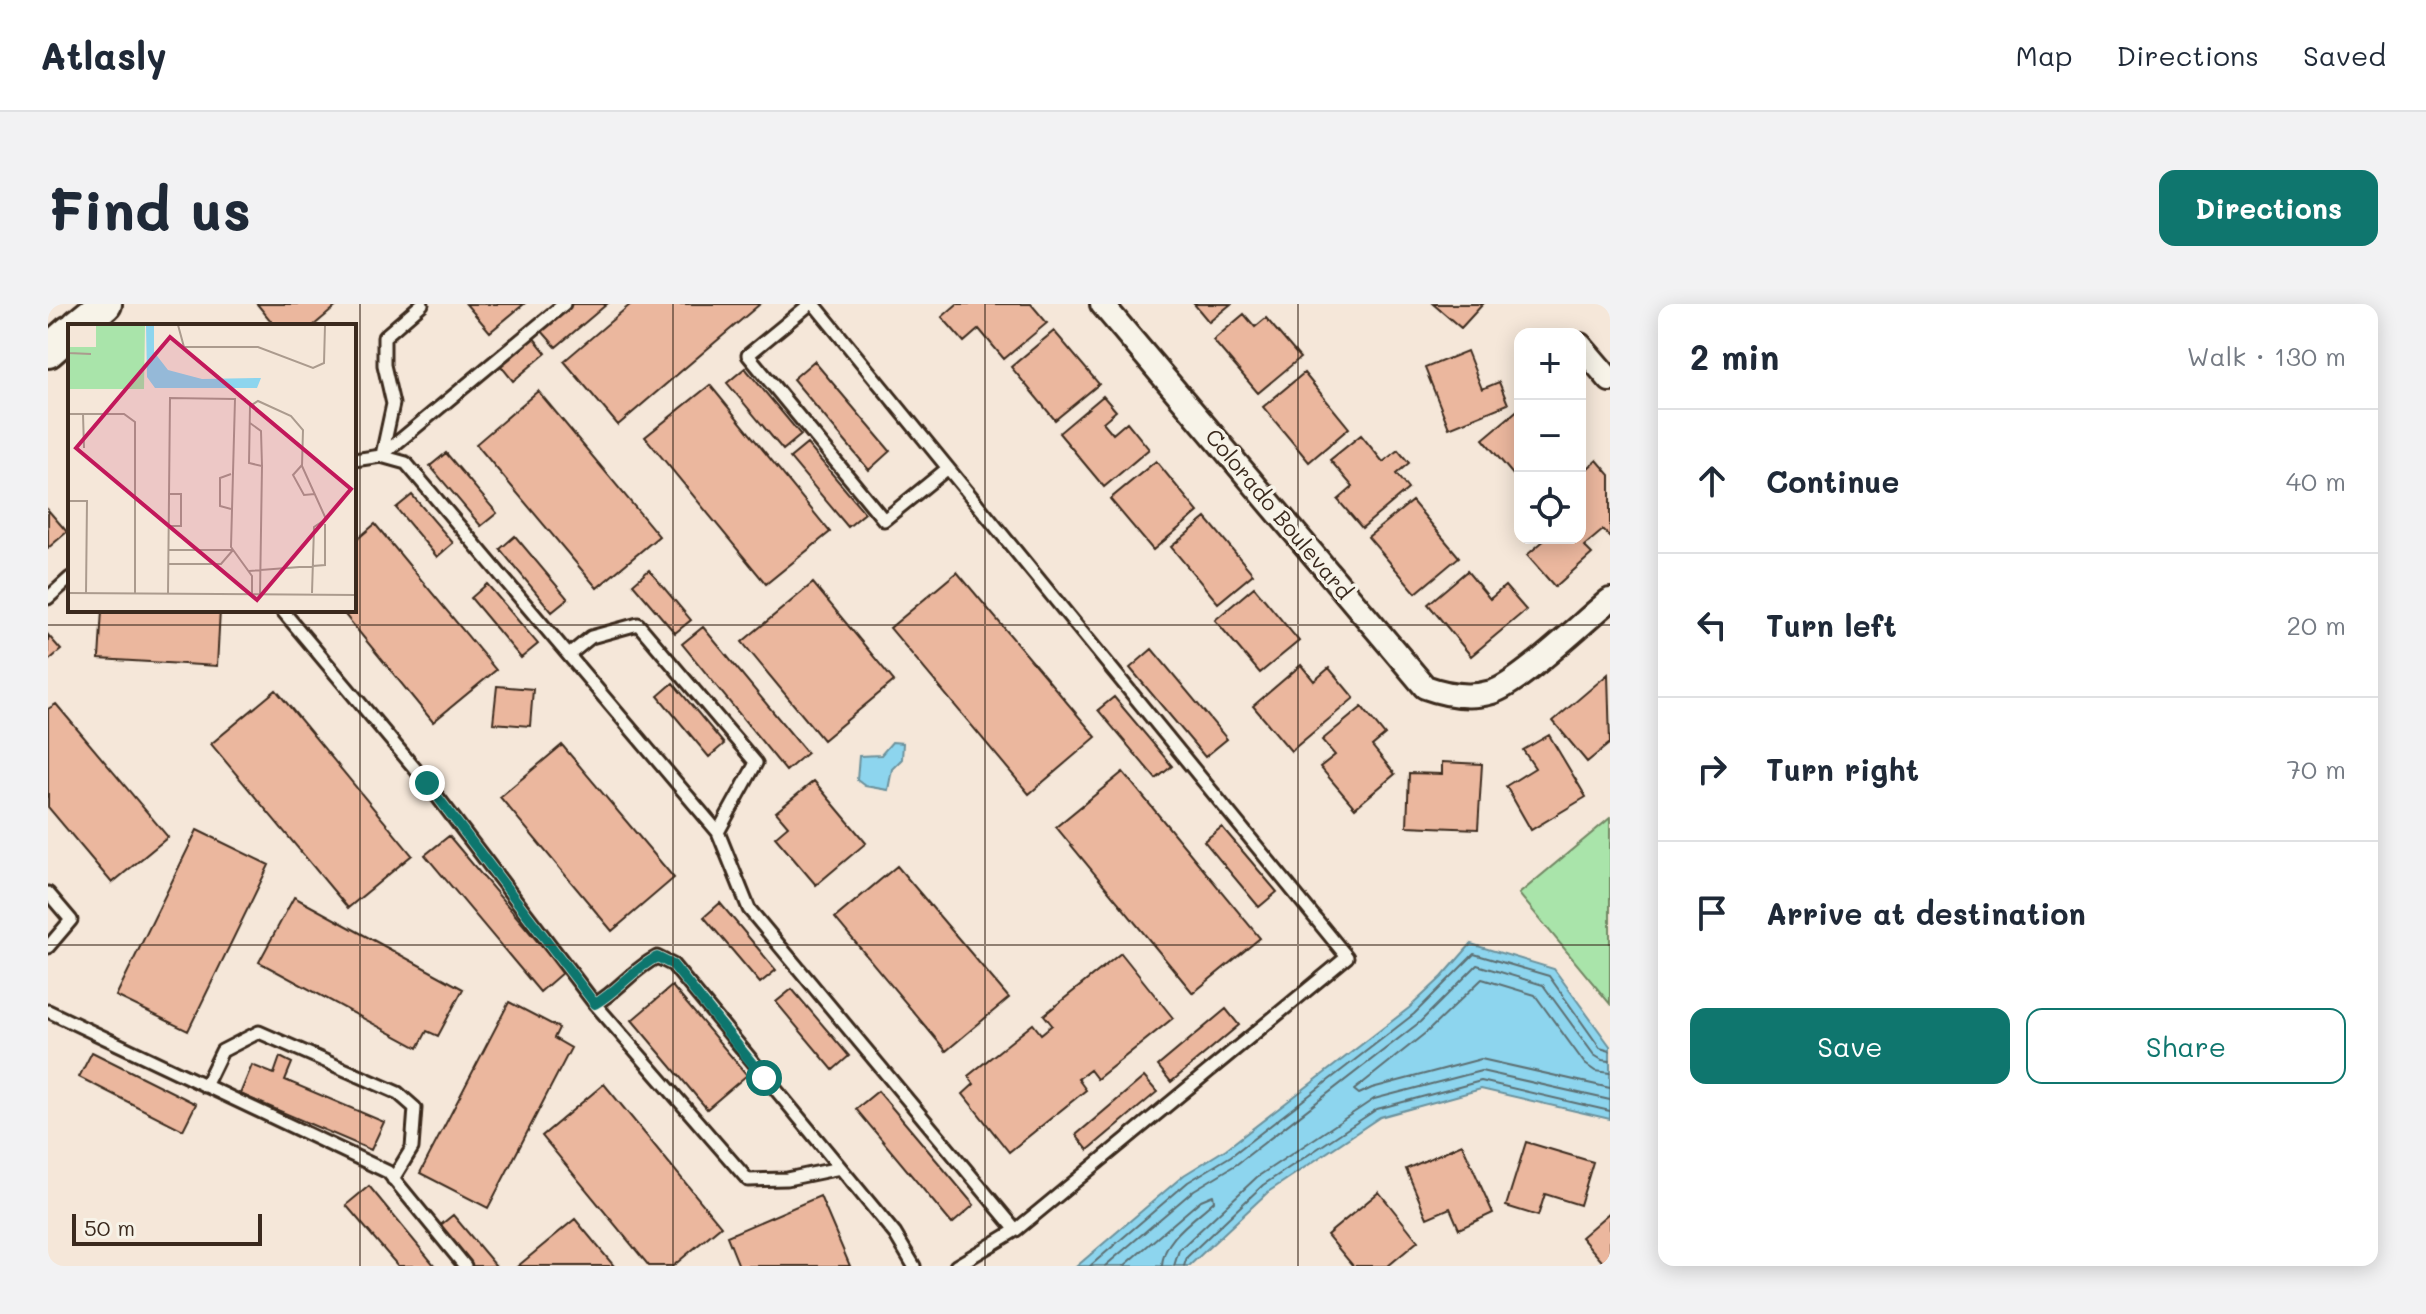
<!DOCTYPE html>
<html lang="en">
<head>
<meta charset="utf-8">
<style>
	body { margin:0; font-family:Mali,sans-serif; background:#f2f2f3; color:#1f2937 }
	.controls { position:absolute; right:24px; top:24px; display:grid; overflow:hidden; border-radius:16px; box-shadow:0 4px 20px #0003 }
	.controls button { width:72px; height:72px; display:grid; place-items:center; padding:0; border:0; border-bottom:2px solid #e0e1e3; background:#fff; color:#1f2937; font:40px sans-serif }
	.scale { position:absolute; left:24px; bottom:20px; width:190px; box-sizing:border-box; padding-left:8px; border:4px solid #3b2a1e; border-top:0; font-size:22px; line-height:28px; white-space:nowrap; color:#3b2a1e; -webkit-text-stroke:6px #f7f3e8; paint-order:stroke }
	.stop { position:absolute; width:24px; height:24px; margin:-18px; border:6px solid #0f766e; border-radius:50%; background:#fff }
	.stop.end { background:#0f766e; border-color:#fff; box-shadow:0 2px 8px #0008 }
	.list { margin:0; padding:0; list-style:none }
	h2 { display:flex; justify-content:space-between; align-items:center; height:104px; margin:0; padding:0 32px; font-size:34px }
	h2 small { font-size:26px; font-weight:400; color:#747a83 }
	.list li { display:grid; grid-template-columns:52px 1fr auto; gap:24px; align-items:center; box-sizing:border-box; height:144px; padding:0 32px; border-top:2px solid #e0e1e3 }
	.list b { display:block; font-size:30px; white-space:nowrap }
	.list em { font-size:26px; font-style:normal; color:#747a83 }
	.actions { display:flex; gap:16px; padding:24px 32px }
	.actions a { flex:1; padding:18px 0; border:2px solid #0f766e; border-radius:16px; text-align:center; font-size:28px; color:#0f766e }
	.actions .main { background:#0f766e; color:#fff }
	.icon { flex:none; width:44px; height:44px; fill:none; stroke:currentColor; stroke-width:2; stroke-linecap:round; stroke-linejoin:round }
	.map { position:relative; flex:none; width:1562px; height:962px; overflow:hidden; border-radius:16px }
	header { display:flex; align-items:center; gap:48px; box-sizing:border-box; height:112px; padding:0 40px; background:#fff; border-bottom:2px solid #e0e1e3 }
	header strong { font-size:38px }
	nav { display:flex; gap:44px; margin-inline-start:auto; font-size:28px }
	.intro { display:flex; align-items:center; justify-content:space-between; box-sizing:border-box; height:192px; padding:0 48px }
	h1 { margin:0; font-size:56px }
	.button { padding:20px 36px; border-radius:16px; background:#0f766e; color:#fff; font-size:28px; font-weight:700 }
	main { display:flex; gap:48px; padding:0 48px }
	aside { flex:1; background:#fff; border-radius:16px; box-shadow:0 4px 20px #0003 }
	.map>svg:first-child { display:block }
	.green { fill:#a9e4aa; stroke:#728764; stroke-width:2 }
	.water { fill:#8dd5ee; stroke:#6c919b; stroke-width:2 }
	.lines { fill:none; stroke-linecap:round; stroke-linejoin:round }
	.shore { stroke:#5c6e71; stroke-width:2 }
	.building { fill:#ebb79e; stroke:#3b2a1e; stroke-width:2 }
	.service-casing { stroke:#3b2a1e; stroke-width:17 }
	.minor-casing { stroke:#3b2a1e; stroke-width:28 }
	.secondary-casing { stroke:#3b2a1e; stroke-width:38 }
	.service { stroke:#f7f3e8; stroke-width:11 }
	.minor { stroke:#f7f3e8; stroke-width:22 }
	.secondary { stroke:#f7f3e8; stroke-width:32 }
	.route { stroke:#0f766e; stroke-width:10 }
	.grid { fill:none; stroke:#3b2a1e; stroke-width:2; stroke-opacity:0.55 }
	.labels { text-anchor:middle; stroke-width:7; stroke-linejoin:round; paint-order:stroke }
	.street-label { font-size:22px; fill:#3b2a1e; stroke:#f7f3e8 }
	.inset-road { fill:none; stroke:#ab9b8e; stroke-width:2 }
	.view { fill:#c2185b; fill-opacity:0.15; stroke:#c2185b; stroke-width:4 }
	.inset-edge { fill:none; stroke:#3b2a1e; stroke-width:4 }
</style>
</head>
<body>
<header>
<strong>Atlasly</strong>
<nav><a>Map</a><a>Directions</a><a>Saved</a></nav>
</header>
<div class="intro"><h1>Find us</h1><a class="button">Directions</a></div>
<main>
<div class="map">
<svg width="1562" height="962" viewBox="0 0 1562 962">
	<rect width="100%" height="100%" fill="#f5e7d9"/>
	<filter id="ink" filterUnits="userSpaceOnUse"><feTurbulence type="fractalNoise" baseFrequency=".0125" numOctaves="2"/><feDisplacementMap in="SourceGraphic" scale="16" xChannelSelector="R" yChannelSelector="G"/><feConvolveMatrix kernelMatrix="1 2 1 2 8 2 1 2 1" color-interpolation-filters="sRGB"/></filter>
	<g filter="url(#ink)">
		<path class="green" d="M1562,514V700L1471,590Z"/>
		<path class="water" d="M844,438L855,439L854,455L844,465L840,486L817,482L809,476L811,452L833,451Z
			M1423,640L1506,665L1562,742V815L1433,785L1332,813L1220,888L1141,962H1029L1136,871L1178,845L1361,704L1394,673Z"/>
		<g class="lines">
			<path class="shore" d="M1562,769L1547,767L1537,760L1487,691L1434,675L1380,727L1306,786L1311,790L1324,784L1433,755L1562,784
				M1042,962L1140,878L1183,852L1366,710L1426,650L1501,672L1552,744L1562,747
				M1057,962L1146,886L1189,860L1372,718L1429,661L1495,681L1546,751L1554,756L1562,757
				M1076,962L1153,896L1165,891L1166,897C1147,915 1115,934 1114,962
				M1126,962L1131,946L1209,873L1326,795L1433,767L1562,796
				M1136,962L1139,953L1215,881L1329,805L1433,777L1562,807"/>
		</g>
		<path class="building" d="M209,0H291L265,22H227Z
			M418,0H476L442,28Z
			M524,0H559L508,43L493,26Z
			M583,0H712L570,121L516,57Z
			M909,0H983L999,19L956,55L931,25L916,38L894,13Z
			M1146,0H1183L1161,18Z
			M1385,0H1435L1413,24Z
			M1196,10L1207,23L1218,14L1252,54L1210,89L1165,36Z
			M1006,27L1051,80L1007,116L963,63Z
			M485,33L498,49L465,77L452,61Z
			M1419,47L1434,85L1451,78L1460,100L1401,124L1377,64Z
			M766,57L842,147L821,166L745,75Z
			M697,64L753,131L735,146L679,79Z
			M1256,69L1301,124L1261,158L1215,103Z
			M662,81L782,228L718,280L597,133Z
			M490,87L611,232L549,284L428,140Z
			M1055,92L1068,107L1055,118L1065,130L1079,118L1101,145L1056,183L1011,129Z
			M1472,104V179L1435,135Z
			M1313,131L1335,158L1350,146L1361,159L1348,170L1360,185L1314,224L1290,196L1305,183L1282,156Z
			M759,140L817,209L800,223L742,154Z
			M398,149L449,209L433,222L382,162Z
			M1549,156L1562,171V233L1555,226L1536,242L1544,250L1507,283L1479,251L1499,234H1532V206L1535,203L1532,199V171Z
			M1108,157L1150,208L1105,246L1062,195Z
			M364,191L405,239L389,253L348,204Z
			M1364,197L1411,253L1368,289L1320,233Z
			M0,206L19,228L0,244Z
			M1158,214L1205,270L1170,299L1123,243Z
			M327,220L448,366L385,418L293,306H306V238Z
			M467,232L520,295L504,308L452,245Z
			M601,266L643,316L627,329L585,280Z
			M1419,267L1442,295L1457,282L1478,306L1423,352L1380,300Z
			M909,268L1048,433L981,490L842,324Z
			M765,279L846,377L775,436L694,338Z
			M439,280L490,340L473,354L423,294Z
			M1206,283L1251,337L1212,369L1167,316Z
			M54,306H172L169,362L51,355Z
			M655,323L759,449L738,467L634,340Z
			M0,331L13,346L0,357Z
			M1104,345L1179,435L1157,453L1082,364Z
			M1253,361L1266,377L1281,364L1306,394L1243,447L1205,402Z
			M1560,370L1562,439L1539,458L1505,417Z
			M625,379L676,440L661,453L610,392Z
			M449,382L485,385L482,422L445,419Z
			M228,386L364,551L300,604L163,440Z
			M1066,393L1124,462L1108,475L1050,406Z
			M8,400L120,533L64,579L0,503V405Z
			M1314,403L1337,431L1324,442L1347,470L1307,504L1272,463L1287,451L1274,436Z
			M1501,431L1538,493L1483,526L1458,482L1487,464L1475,446Z
			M514,441L626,574L564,627L452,493Z
			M1394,458L1434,460L1430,525L1359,522L1361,469L1394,470Z
			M1075,468L1212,634L1145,689L1008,523Z
			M766,477L818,539L768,581L727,533L740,522L728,508Z
			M1174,523L1229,588L1211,603L1156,537Z
			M149,526L221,561L140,727L68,692Z
			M401,532L515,668L492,688L377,551Z
			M849,562L961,694L898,747L787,614Z
			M246,593L415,685L390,732L379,727L370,744L211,658Z
			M672,599L728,666L712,679L656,613Z
			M1073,649L1125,714L1049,775L1042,766L1030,775L1038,786L961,848L915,790L926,780L920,772L985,720L993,730L1004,721L996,711Z
			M624,682L699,771L659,805L584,716Z
			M744,685L801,752L785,766L728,698Z
			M461,698L511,724L506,734L523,744L440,904L372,869Z
			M1178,705L1191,721L1123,778L1110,762Z
			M44,748L148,800L135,826L31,773Z
			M232,753L244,759L237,776L336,818L323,846L192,790L204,761L226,770Z
			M1096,773L1109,788L1040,846L1028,831Z
			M556,780L673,922L625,962H601L494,832Z
			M830,787L926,901L904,920L808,805Z
			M1478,838L1545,858L1532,901L1497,890L1490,912L1458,902Z
			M1414,840L1445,909L1411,925L1402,904L1379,914L1358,865Z
			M321,882L387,962H350L298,901Z
			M1331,888L1370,937L1340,962H1305L1279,931Z
			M772,892L802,962H691L679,932Z
			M1562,908V961L1558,962L1533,933Z
			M405,911L448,962H421L389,924Z
			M527,915L566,962H470Z"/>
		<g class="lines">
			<defs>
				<path id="service" d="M762,0L700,51L836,216L900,164
					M334,151L345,100L336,61V33L374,0
					M333,152L516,0
					M306,156L333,152L358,159L670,528L701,605L968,926L1299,653L766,0
					M0,294L22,274
					M234,306L379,479L547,700C570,687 585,665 609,653L625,661L847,930L866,962
					M521,351L543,333L590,320L708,459L670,528
					M0,589L23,616L0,643
					M547,700L700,876L739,875L792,864
					M0,707L340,868L417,962
					M157,782L174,747L211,728L350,789L367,804L364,844L345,875
					M908,962L968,926"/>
				<path id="minor" d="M1054,0L1377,383C1399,391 1421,395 1444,388C1471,380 1537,316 1562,296
					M1532,41L1562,76"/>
				<path id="secondary" d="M30,22L57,0
					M0,47L22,28"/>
			</defs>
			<use href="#service" class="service-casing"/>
			<use href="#minor" class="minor-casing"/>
			<use href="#secondary" class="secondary-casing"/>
			<use href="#service" class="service"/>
			<use href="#minor" class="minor"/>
			<use href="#secondary" class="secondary"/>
		</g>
	</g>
	<g class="lines" filter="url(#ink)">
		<path class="route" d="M379,479L547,700C570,687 585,665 609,653L625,661L716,774"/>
	</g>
	<path class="grid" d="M312,0V962M625,0V962M937,0V962M1250,0V962M0,321H1562M0,641H1562"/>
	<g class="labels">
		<g class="street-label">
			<text transform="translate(1231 210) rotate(50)" y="8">Colorado Boulevard</text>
		</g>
	</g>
	<g transform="translate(20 20)">
		<rect width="288" height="288" fill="#f5e7d9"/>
		<path d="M28,1H77L76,65H0V23H28Z" fill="#a9e4aa"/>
		<path d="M78,1H86V28L100,46L134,55L193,54L189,64H87L79,53Z" fill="#8dd5ee"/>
		<path class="inset-road" d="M1,1V29L23,30M110,1L116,23H190L245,44L256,39L257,1M0,90H56L67,98V269M15,90L16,124M182,99L193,107L194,142M234,141L225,151L236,171L247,170M163,150L152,154V182L163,185M0,177H19L18,270M101,202H113V170H101M100,226H165M100,240H153L165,226M181,247L257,241V200M0,269L288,271M100,270L102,74L167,75L163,223L184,252V271M192,271L194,142L181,139L182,82L190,77L223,92L235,106L234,142L258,195L246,203L244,269"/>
		<path class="view" d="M102,13L283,165L189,276L8,124Z"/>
		<rect width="288" height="288" class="inset-edge"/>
	</g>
</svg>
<div class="controls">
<button>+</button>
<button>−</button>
<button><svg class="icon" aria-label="locate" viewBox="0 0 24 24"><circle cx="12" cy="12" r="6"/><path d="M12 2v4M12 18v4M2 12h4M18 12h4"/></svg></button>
</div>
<div class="scale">50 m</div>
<div class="stop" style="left:716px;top:774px"></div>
<div class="stop end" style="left:379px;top:479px"></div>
</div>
<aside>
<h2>2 min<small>Walk · 130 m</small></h2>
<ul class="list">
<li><svg class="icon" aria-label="ahead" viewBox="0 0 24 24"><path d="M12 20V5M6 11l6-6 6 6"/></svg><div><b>Continue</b></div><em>40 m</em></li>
<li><svg class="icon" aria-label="left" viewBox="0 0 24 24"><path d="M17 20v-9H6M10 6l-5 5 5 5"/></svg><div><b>Turn left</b></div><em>20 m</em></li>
<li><svg class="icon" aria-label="right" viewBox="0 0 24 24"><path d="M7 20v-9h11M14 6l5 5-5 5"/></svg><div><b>Turn right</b></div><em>70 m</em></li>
<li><svg class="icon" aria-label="arrive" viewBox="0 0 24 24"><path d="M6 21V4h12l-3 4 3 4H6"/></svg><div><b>Arrive at destination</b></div></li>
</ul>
<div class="actions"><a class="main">Save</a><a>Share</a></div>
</aside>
</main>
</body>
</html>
